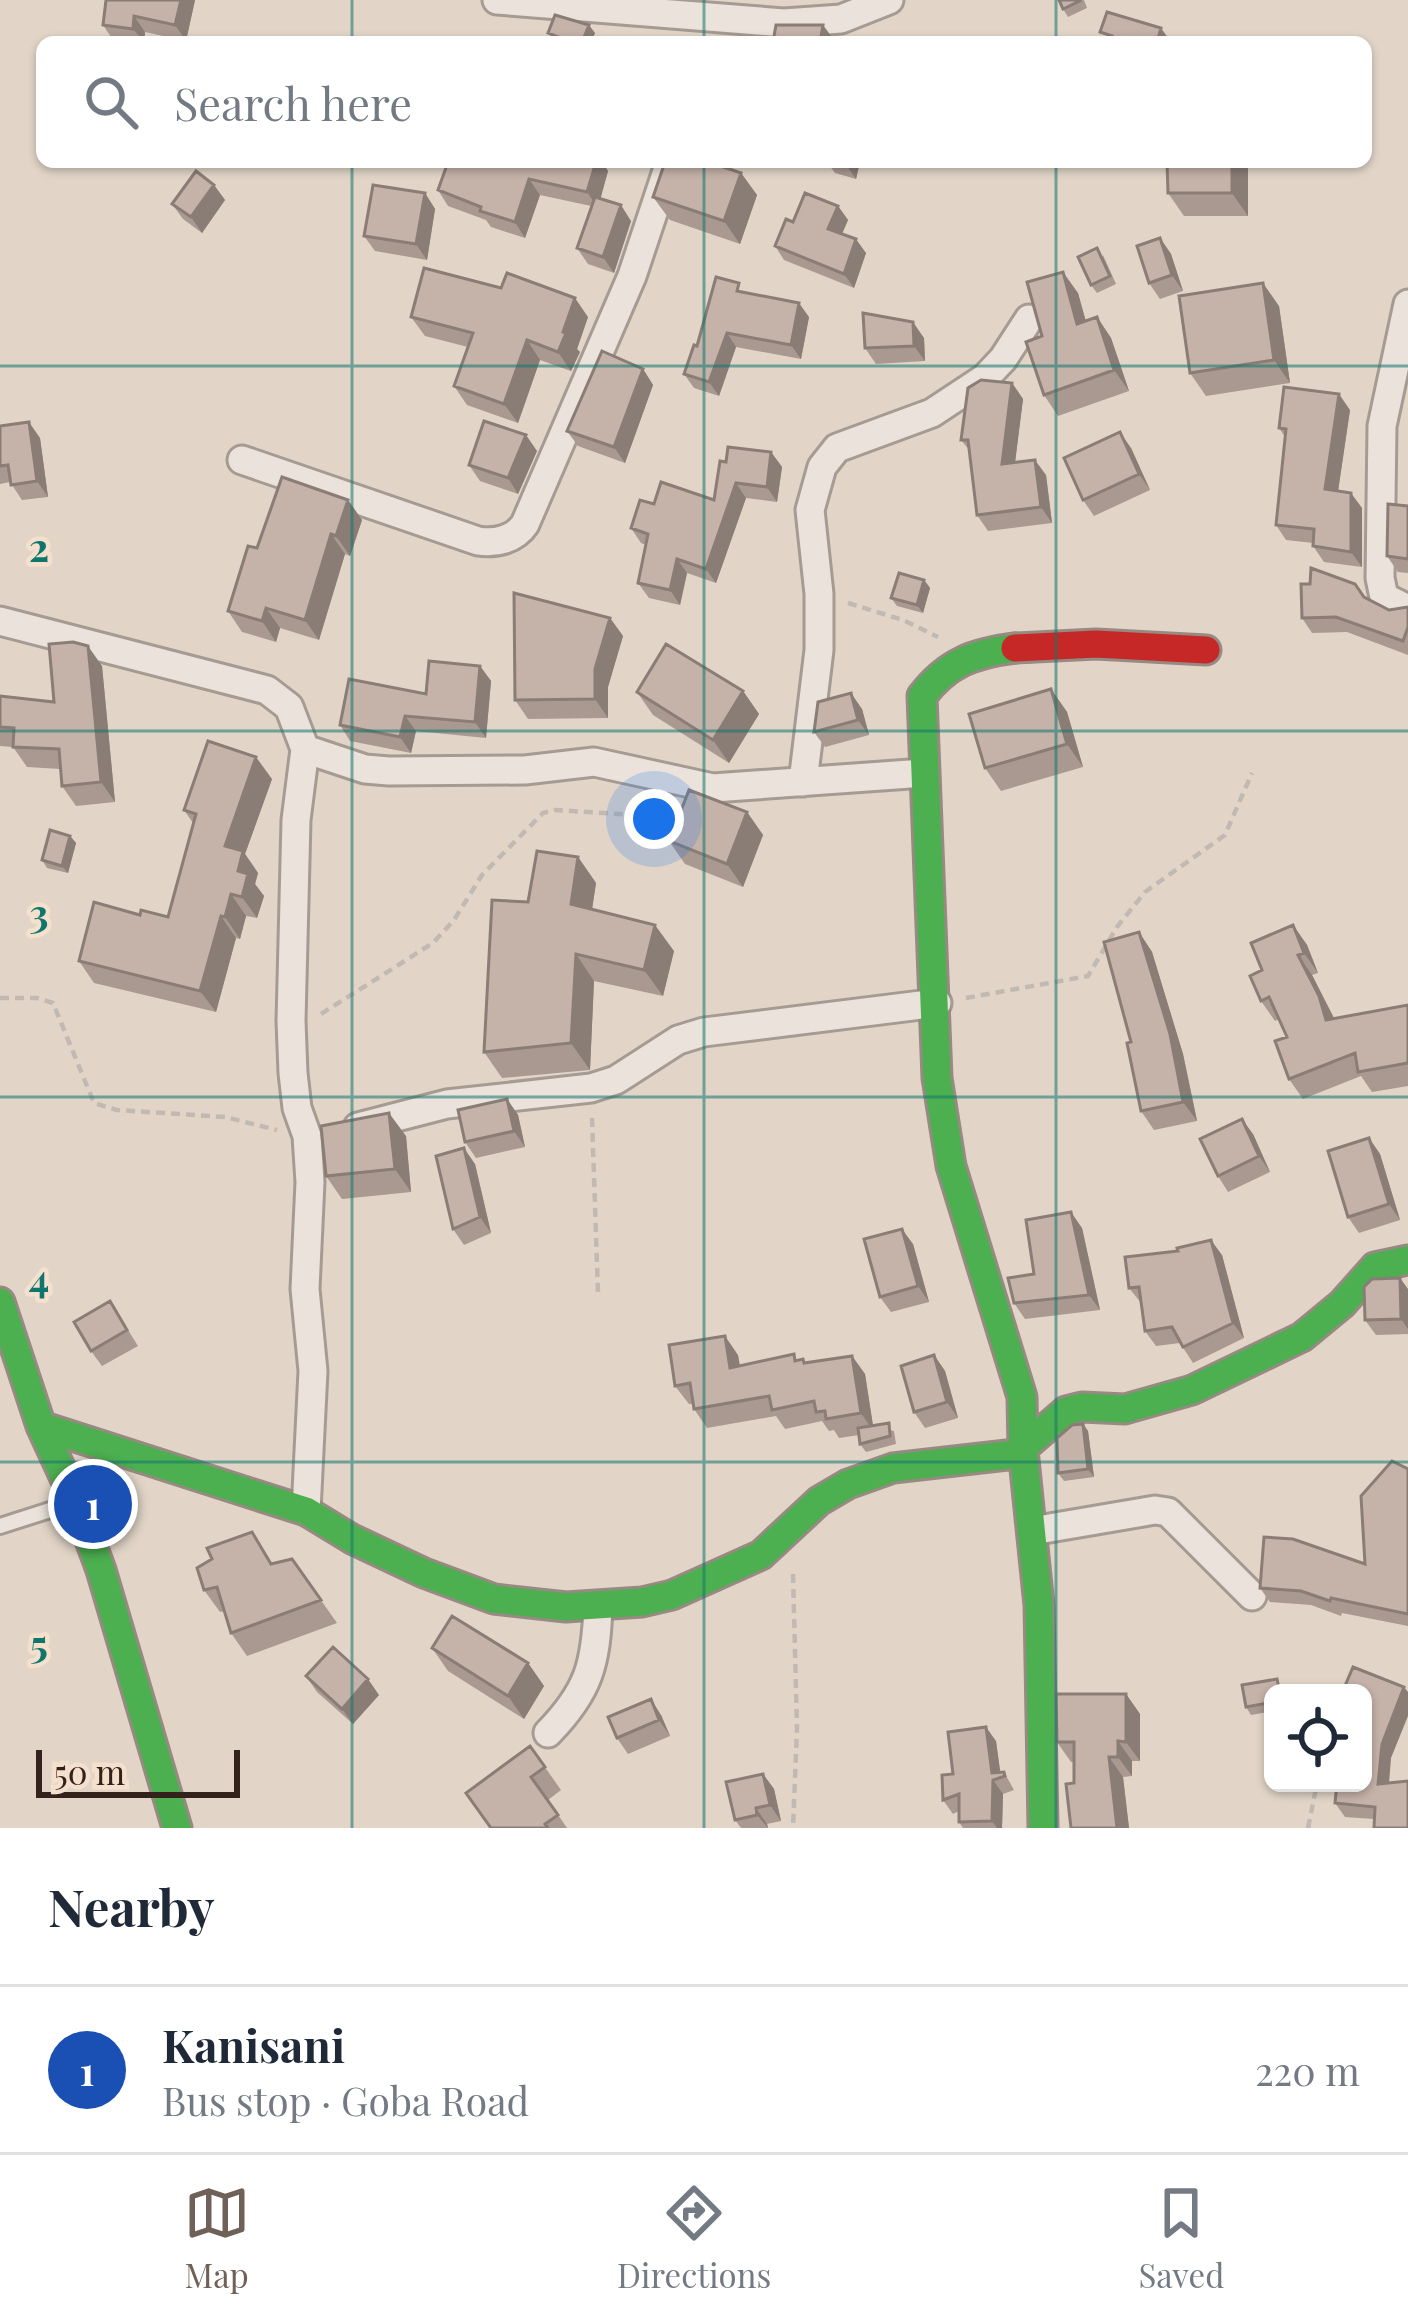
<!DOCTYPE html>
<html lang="en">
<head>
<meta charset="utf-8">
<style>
	body { margin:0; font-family:"Playfair Display",serif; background:#f6f6f7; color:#1f2937 }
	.controls { position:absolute; right:36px; bottom:36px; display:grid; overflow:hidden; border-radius:18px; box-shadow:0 3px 9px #0004 }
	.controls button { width:108px; height:108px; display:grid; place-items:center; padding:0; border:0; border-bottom:3px solid #e0e1e3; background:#fff; color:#1f2937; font:60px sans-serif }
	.scale { position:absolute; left:36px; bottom:30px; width:204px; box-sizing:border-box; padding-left:12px; border:6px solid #33221c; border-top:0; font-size:33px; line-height:42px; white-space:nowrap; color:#33221c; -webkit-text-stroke:9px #f4e0cd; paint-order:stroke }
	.you { position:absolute; left:654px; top:819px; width:42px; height:42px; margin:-30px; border:9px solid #fff; border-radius:50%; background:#1a73e8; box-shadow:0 0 0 18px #1a73e833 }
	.badge { display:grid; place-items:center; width:78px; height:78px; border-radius:50%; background:#706158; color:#fff; font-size:39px; font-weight:700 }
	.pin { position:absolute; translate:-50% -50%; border:6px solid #fff; box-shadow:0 3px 12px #0006 }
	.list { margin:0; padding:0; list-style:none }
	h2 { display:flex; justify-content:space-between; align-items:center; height:156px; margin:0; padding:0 48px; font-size:51px }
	h2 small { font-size:39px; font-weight:400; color:#747a83 }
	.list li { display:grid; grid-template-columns:78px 1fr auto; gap:36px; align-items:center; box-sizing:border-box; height:168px; padding:0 48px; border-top:3px solid #e0e1e3 }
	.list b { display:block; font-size:45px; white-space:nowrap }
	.list p { margin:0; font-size:39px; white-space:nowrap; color:#747a83 }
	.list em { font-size:39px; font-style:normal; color:#747a83 }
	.icon { flex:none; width:66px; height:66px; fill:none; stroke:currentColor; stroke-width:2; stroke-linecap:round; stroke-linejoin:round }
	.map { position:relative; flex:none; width:1408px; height:1828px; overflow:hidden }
	.search { position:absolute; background:#fff; box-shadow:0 3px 9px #0004; left:36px; right:36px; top:36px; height:132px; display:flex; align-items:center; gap:30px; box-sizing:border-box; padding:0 42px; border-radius:18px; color:#747a83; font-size:45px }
	.sheet { height:324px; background:#fff }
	nav { display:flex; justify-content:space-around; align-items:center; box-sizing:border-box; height:168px; border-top:3px solid #e0e1e3; background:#fff; font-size:33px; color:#747a83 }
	nav a { display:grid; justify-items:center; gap:6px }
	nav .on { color:#706158 }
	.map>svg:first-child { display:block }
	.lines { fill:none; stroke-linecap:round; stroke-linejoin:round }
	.lane-casing { stroke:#a69b92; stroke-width:20 }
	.street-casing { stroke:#a69b92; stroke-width:33 }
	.fast-casing { stroke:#968a82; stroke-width:33 }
	.jam-casing { stroke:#968a82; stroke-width:33 }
	.path { stroke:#c2b9b2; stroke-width:4.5; stroke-dasharray:9 6; stroke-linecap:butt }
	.lane { stroke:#eae2db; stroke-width:14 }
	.street { stroke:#eae2db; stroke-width:27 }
	.fast { stroke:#4caf50; stroke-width:27 }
	.jam { stroke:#c62828; stroke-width:27 }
	.wall { fill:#a99991 }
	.shaded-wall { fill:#8a7d76 }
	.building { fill:#c5b2a9; stroke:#8a7d76; stroke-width:3 }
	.grid { fill:none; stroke:#0f766e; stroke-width:3; stroke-opacity:0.55 }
	.grid-label { font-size:39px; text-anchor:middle; font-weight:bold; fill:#0f766e; stroke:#f4e0cd; stroke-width:9; stroke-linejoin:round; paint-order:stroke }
</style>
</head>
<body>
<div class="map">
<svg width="1408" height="1828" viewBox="0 0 1408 1828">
	<rect width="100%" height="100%" fill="#e2d5c8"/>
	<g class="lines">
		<defs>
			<path id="lane" d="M0,1526L72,1503"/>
			<path id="street" d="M497,0L784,23L841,19L889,0
				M1408,304L1382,426L1380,578L1384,597L1408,609
				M242,460L478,541C496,544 515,539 525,524L632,276L670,162
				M0,621L267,690L289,707L305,749L296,820L291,1021L293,1073L297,1108L307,1136L310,1182L305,1289L313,1371L306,1511
				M305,749L365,769L389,771L525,770L594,762L713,788L924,773
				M803,782L819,650V594L810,510L822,467L837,448L932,413L985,378L1003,359L1029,319
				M358,1127L447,1104L591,1088L616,1080L678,1040L704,1032L937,1003
				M1032,1531L1155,1510L1168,1512L1252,1596
				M548,1733C589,1691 596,1664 598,1606"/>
			<path id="fast" d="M1015,648C974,653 947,663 922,696L937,1078L951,1166L1022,1397L1023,1450L1039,1605L1043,1828
				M0,1302L41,1426L76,1502L101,1570L177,1828
				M41,1426L306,1511L352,1539L424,1573L494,1599L566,1607L642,1602L672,1595L761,1555L819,1501L848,1484L893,1468L1016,1454L1066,1411L1082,1407L1125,1409L1192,1390L1302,1337L1342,1304L1375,1267L1408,1260"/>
			<path id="jam" d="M1015,648L1096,644L1206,650"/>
		</defs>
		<use href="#lane" class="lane-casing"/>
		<use href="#street" class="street-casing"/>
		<use href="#fast" class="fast-casing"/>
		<use href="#jam" class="jam-casing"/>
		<path class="path" d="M848,603L903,620L938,637
			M0,998H37L53,1003L94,1103L117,1110L225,1117L277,1130
			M966,998L1088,976L1117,927L1145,892L1225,835L1252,773
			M321,1014L433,943L454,920L482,875L543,813L555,810L635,815L670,807
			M592,1118L598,1293
			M793,1574L797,1728L793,1828
			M1308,1828L1317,1783"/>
		<use href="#lane" class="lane"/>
		<use href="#street" class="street"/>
		<use href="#fast" class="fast"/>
		<use href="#jam" class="jam"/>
	</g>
	<path class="wall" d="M195,0L186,41L145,32L144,42L113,40L103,25Z
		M1084,0L1087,8L1068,17L1063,9Z
		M548,33H595L591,42H557Z
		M448,162H602L608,171L600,199L631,221L614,273L588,264L577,248L591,206L540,195L525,238L491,227L486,220L448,206L438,190Z
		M827,162H860L856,179L835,173Z
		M1167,162H1248V216H1184L1168,193Z
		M741,173L757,195L740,244L670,220L653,197Z
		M214,185L225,200L202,233L183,219L172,204Z
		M425,193L435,209L427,260L375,251L364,236Z
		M838,206L848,220L842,234L866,253L854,288L784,260L775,246L793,222Z
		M1160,238L1171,254L1183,291L1160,299L1149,283Z
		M1103,255L1116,284L1097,293L1091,285Z
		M746,293L809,317L801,359L736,347L719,396L694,388L684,374L697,346Z
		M1078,293L1086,321L1097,317L1111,338L1129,391L1058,416L1044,395L1042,336Z
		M1279,306L1290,383L1206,396L1190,373Z
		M411,317H588L577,349L580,352L571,371L540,360L518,423L467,405L454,386L468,347L425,336Z
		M924,338L925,361L876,364L865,348Z
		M643,369L653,385L625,463L578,446L567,431Z
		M1012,383L1023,399L1015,462L1046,475L1052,523L988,531L977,515L970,451L961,440Z
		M1350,410L1338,491L1362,508V567L1324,562L1313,546V543L1286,540L1276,525L1285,437L1279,428Z
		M0,426L40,438L48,497L22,500L10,482L0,484Z
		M1131,448L1150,490L1094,516L1083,500Z
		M537,451L518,494L480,481L469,465Z
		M771,452L782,467L777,502L746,498L716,583L687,573L680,605L649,598L638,583L646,545L641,543L631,528L714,500L726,462Z
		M348,500L362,520L350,556L345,554L319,640L280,628L276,642L242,632L228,611L257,548Z
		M1408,506V573L1398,572L1387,556Z
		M924,580L930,588L923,613L897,606L891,598Z
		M1364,597L1389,610L1408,607V655L1347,632L1312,633L1302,618Z
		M610,618L623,636L608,687V718L528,719L515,700Z
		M102,666L115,802L76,806L62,786L60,769L27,767L13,747L0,746V696L54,702Z
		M480,666L491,681L486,738L416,731L411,753L350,741L340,725L426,694Z
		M1051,689L1067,712L1083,767L1001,791L985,768Z
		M743,691L759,714L729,763L653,715L637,692Z
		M862,709L869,735L825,747L814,732Z
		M272,779L245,854L258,873L255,884L264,896L257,918L246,916L240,939L236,938L216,1012L94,983L79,961L140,915L168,917L193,823L184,810Z
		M747,812L763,835L743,887L685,864L669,841Z
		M70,836L76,843L68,873L47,868L42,860Z
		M578,857L596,883L592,909L674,951L663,996L594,981L590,1070L502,1078L484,1052L528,902Z
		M1293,925L1307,945L1318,973L1312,975L1334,1019L1408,1005V1086L1372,1092L1361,1076L1303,1099L1289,1079L1287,1037L1279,1019L1275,1021L1261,1001L1262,970Z
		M1139,932L1152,952L1183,1054L1197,1121L1154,1130L1141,1111L1131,1042Z
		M507,1099L518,1115L525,1147L476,1158L465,1142Z
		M1253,1134L1270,1172L1228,1192L1218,1176Z
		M406,1136L411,1192L342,1199L326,1176Z
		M1369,1138L1380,1154L1400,1220L1359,1233L1348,1217Z
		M475,1164L491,1233L464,1245L453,1229Z
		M1082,1228L1100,1310L1025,1319L1014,1303L1034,1274Z
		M913,1244L929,1302L891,1312L880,1297Z
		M1222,1255L1244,1338L1193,1363L1180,1343L1156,1346L1145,1331L1141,1303L1129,1288Z
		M1408,1289V1334L1376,1335L1365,1320Z
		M110,1301L138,1346L102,1366L91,1351Z
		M738,1355L740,1366L803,1359L806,1363L852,1356L865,1374L873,1426L894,1431L896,1444L866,1452L860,1444L859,1435L839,1438L834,1430L829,1431L822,1421L785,1429L776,1416L707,1428L694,1409L693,1404H689L675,1386Z
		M934,1355L945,1371L958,1418L925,1428L914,1412Z
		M1083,1424L1088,1431L1094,1477L1064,1481L1058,1473Z
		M1408,1469V1626L1342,1613L1341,1616L1311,1605L1270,1602L1260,1588L1365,1564Z
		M292,1559L337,1623L247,1656L231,1633L225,1611L220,1612L204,1590L274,1563Z
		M432,1648L528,1663L544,1686L524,1719L448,1671Z
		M306,1676L379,1695L353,1724L317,1692Z
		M1282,1686L1284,1693H1273V1711L1251,1715L1246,1707Z
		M1126,1694L1140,1714V1761H1132V1776L1123,1777L1129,1828H1071L1074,1762H1071L1057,1742Z
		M661,1715L670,1736L628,1754L617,1738Z
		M996,1741L1000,1772H1004L1014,1790L1003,1794L1002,1828H963L959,1822V1811L953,1814L943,1800Z
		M530,1746L561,1790L548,1800L567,1828H490Z
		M1391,1758L1374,1819L1345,1817L1335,1803Z
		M763,1774L774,1789L781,1821L767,1824L768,1828H741L735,1820Z"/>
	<path class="shaded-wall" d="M181,0H195L186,41L175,25Z
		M134,16L145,32L144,42L133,29Z
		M589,25L595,33L591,42H582Z
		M823,25L834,40V42H820Z
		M1161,28L1171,42H1157Z
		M596,162H602L608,171L598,208L587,192Z
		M845,162H860L856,179L845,163Z
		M1232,162H1248V216L1232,193Z
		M741,173L757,195L740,244L724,221Z
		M529,179L540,195L525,238L515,222Z
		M214,185L225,200L202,233L191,217Z
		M425,193L435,209L427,260L416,244Z
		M621,205L631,221L614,273L603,257Z
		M838,206L848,220L838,243L828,229Z
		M1160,238L1171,254L1183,291L1172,275Z
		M856,239L866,253L854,288L844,274Z
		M1063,272L1078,293L1092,345L1077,324Z
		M1263,283L1279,306L1290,383L1274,360Z
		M575,298L588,317L577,349L580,352L571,371L558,352L563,332Z
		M799,303L809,317L801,359L791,345Z
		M1097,317L1111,338L1129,391L1114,370Z
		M913,322L924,338L925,361L914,346Z
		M727,333L736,347L719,396L709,382Z
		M527,340L540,360L518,423L504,404Z
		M643,369L653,385L625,463L614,447Z
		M1012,383L1023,399L1013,479L1002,464Z
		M1339,394L1350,410L1336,505L1325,489Z
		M29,422L40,438L48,497L37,481Z
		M1120,432L1131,448L1150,490L1139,474Z
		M526,435L537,451L518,494L508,478Z
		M771,452L782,467L777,502L767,487Z
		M1035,460L1046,475L1052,523L1041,507Z
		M736,483L746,498L716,583L706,569Z
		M1351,493L1362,508V567L1351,552Z
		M348,500L362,520L350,556L336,536Z
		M331,534L345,554L319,640L305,620Z
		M677,559L687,573L680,605L670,590Z
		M924,580L930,588L923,613L917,605Z
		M266,608L280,628L276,642L262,621Z
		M610,618L623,636L608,687V718L595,699V669Z
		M88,646L102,666L115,802L101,782Z
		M480,666L491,681L486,738L475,722Z
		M1051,689L1067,712L1083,767L1067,744Z
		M743,691L759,714L729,763L713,740Z
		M851,693L862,709L869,735L858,720Z
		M405,716L416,731L411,753L400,737Z
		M256,757L272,779L245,854L258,873L255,884L264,896L257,918L242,897L238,871L225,846Z
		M747,812L763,835L743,887L727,864Z
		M70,836L76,843L68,873L62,866Z
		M578,857L596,883L589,930L571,904Z
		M231,894L246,916L240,939L225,917Z
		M221,916L236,938L216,1012L200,991Z
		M655,925L674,951L663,996L644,970Z
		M1293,925L1307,945L1318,973L1304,953Z
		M1139,932L1152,952L1183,1054L1197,1121L1183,1102Z
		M576,954L594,981L590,1070L571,1043Z
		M1298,955L1312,975L1333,1016L1340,1040L1326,1020Z
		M507,1099L518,1115L525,1147L514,1131Z
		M389,1113L406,1136L411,1192L395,1169Z
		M1242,1119L1253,1134L1270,1172L1259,1156Z
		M1369,1138L1380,1154L1400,1220L1389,1204Z
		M464,1148L475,1164L491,1233L480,1217Z
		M1071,1212L1082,1228L1100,1310L1089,1295Z
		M902,1229L913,1244L929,1302L918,1286Z
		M1211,1240L1222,1255L1244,1338L1233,1323Z
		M1400,1278L1408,1289V1329L1401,1319Z
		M725,1336L738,1355L743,1387L730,1368Z
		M934,1355L945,1371L958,1418L947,1402Z
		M852,1356L865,1374L874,1432L861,1413Z
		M1083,1424L1088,1431L1094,1477L1088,1469Z
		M528,1663L544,1686L524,1719L508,1696Z
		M368,1679L379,1695L353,1724L342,1709Z
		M1404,1687L1408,1692V1716L1391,1758L1388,1797L1378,1784L1382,1744Z
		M1126,1694L1140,1714V1761L1126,1742Z
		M651,1699L661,1715L670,1736L659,1720Z
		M986,1727L996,1741L1001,1777L992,1773Z
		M1118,1741L1132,1761V1776L1118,1757Z
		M1109,1757L1123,1777L1129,1828H1117Z
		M763,1774L774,1789L781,1821L770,1805Z
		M993,1780L1003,1794L1002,1828H997L992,1821Z
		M756,1808L767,1824L768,1828L757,1815Z"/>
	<path class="building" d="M106,0H181L175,25L134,16L133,29L103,25Z
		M1059,0H1082L1063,9Z
		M1107,12L1161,28L1157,42H1110L1112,36L1100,32Z
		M555,15L589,25L582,42H570L548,33Z
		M776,25H823L820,42H773Z
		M448,162H596L587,192L529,179L515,222L480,211L481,207L438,190Z
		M665,162H709L741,173L724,221L653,197Z
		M1167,162H1232V193H1168Z
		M196,171L214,185L191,217L172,204Z
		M373,185L425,193L416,244L364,236Z
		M805,193L838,206L828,229L856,239L844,274L775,246L786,219L793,222Z
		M595,197L621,205L603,257L577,248Z
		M1160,238L1172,275L1149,283L1137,246Z
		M1097,248L1110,276L1091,285L1078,257Z
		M424,268L501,288L507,273L575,298L563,332L566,333L558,352L527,340L504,404L454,386L473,333L411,317Z
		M1063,272L1077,324L1097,317L1114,370L1044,395L1026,342L1042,336L1027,282Z
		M716,277L739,283L737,291L799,303L791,345L727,333L709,382L684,374L694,345L697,346Z
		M1263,283L1274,360L1190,373L1179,296Z
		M863,313L913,322L914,346L865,348Z
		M602,351L643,369L614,447L567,431Z
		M981,380L1012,383L1002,464L1035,460L1041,507L977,515L968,440H961L968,388Z
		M1284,387L1339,394L1325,489L1351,493V552L1313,546L1314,529L1276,525L1286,429L1279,428Z
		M484,421L526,435L508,478L469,465Z
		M29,422L37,481L11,485L8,465L0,466V426Z
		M1120,432L1139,474L1083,500L1064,458Z
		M728,447L771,452L767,487L736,483L706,569L677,559L670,590L638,583L648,534L631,528L640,500L654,504L661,482L714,500L720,461L726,462Z
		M282,477L348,500L336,536L331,534L305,620L266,608L262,621L228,611L248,546L257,548Z
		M1388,504L1408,506V559L1387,556Z
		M1311,568L1355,584L1364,597L1389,610L1408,607V627L1403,641L1336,617L1302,618L1301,584H1310Z
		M899,573L924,580L917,605L891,598Z
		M514,593L610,618L595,669V699L515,700Z
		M73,642L88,646L101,782L62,786L59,749L13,747L14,728L0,727V696L54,702L49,644Z
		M666,644L743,691L713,740L637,692Z
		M429,661L480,666L475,722L405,716L400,737L340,725L349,679L426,694Z
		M1051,689L1067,744L985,768L969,714Z
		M851,693L858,720L814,732L818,702Z
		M208,741L256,757L225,846L243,851L238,871L248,874L242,897L231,894L225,917L221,916L200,991L79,961L94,902L140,915L141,910L168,917L196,814L184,810Z
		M689,790L747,812L727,864L669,841Z
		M50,830L70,836L62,866L42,860Z
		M537,851L578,857L571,904L655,925L644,970L576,954L571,1043L484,1052L492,900L528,902Z
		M1293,925L1304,953L1298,955L1319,996L1326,1020L1408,1005V1063L1358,1072L1355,1053L1289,1079L1275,1041L1287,1037L1269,997L1261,1001L1250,976L1262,970L1251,943Z
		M1139,932L1170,1034L1183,1102L1141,1111L1127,1043L1131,1042L1104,942Z
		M507,1099L514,1131L465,1142L458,1110Z
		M389,1113L395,1169L326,1176L321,1126Z
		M1242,1119L1259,1156L1218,1176L1200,1139Z
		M1369,1138L1389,1204L1348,1217L1328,1151Z
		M464,1148L480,1217L453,1229L436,1156Z
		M1071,1212L1089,1295L1014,1303L1008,1278L1034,1274L1026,1220Z
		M902,1229L918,1286L880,1297L864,1239Z
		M1211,1240L1233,1323L1183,1347L1172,1327L1145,1331L1139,1287L1129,1288L1125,1257L1178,1251L1177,1248Z
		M1400,1278L1401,1319L1365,1320L1364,1287L1372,1279Z
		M110,1301L127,1330L91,1351L74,1322Z
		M725,1336L730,1368L794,1354L795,1361L803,1359L804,1363L852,1356L861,1413L826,1419L825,1411L816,1412L814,1401L772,1410L769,1396L694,1409L690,1383L675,1386L669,1345Z
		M934,1355L947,1402L914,1412L901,1366Z
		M889,1423L890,1436L860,1444L858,1428Z
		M1083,1424L1088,1469L1058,1473L1057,1438L1072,1425Z
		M1392,1461L1408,1469V1614L1331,1598L1330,1601L1301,1591L1260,1588L1264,1537L1293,1539L1365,1564L1361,1496Z
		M252,1532L271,1564L292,1559L321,1600L231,1633L217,1587L204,1590L197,1568L212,1559L207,1548Z
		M452,1616L528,1663L508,1696L432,1648Z
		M333,1647L368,1679L342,1709L306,1676Z
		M1353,1667L1404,1687L1382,1744L1378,1784L1408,1781V1828H1374L1375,1807L1335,1803L1337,1783H1363V1693H1342Z
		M1277,1679L1280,1693H1273V1702L1246,1707L1242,1685Z
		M1056,1694H1126V1742L1118,1741V1757H1109L1117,1828H1071L1066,1784L1074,1783V1742H1057Z
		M651,1699L659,1720L617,1738L608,1717Z
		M986,1727L992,1773L1004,1772L1005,1776L993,1780L992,1821L959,1822V1794L943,1800L942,1775L953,1774L948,1732Z
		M530,1746L545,1767L531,1777L558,1815L545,1824L548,1828H491L466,1793Z
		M763,1774L770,1805L756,1808L757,1815L735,1820L726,1782Z"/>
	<path class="grid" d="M352,0V42M704,0V42M1056,0V42M352,162V1828M704,162V1828M1056,162V1828M0,366H1408M0,731H1408M0,1097H1408M0,1462H1408"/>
	<g class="grid-label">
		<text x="39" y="562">2</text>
		<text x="39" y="928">3</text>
		<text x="39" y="1293">4</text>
		<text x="39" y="1659">5</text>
	</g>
</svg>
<div class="controls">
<button><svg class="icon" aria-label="locate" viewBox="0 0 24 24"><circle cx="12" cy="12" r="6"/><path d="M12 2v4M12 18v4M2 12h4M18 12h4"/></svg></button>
</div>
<div class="scale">50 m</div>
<div class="you"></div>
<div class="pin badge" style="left:93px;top:1504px;background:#1a4fb4">1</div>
<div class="search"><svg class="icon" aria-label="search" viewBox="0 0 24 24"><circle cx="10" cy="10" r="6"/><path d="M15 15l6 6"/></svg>Search here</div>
</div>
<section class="sheet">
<h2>Nearby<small></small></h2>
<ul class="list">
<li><span class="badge" style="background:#1a4fb4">1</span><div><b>Kanisani</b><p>Bus stop · Goba Road</p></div><em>220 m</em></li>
</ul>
</section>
<nav>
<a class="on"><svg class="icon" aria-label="map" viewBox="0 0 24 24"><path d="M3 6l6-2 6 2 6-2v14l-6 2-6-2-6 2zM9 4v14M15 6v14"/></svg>Map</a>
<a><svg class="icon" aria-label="directions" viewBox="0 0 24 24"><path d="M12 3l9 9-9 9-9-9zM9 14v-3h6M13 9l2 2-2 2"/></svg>Directions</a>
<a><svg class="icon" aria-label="saved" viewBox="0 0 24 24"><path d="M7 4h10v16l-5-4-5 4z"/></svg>Saved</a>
</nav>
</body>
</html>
